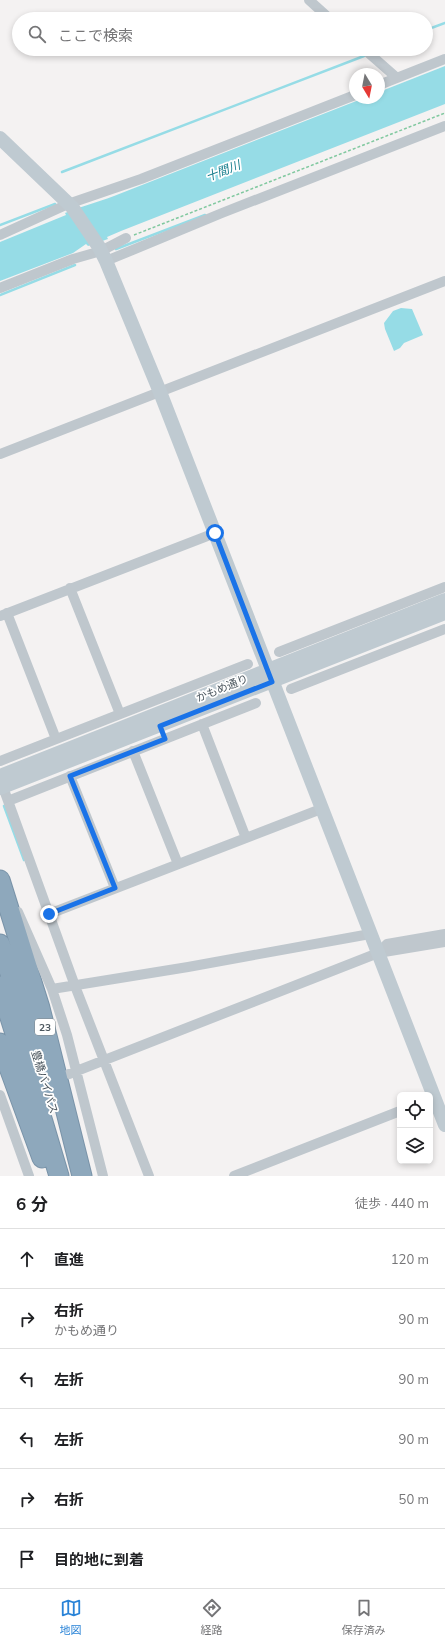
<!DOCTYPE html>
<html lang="ja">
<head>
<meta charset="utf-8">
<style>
	body { margin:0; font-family:Mulish,"Noto Sans JP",sans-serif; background:#f6f6f6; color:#202124 }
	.controls { position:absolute; right:12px; bottom:12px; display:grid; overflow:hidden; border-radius:6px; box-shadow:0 2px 6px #0003 }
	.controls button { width:36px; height:36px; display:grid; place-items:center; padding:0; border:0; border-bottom:1px solid #e0e0e0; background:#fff; color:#202124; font:20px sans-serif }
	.compass { position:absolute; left:349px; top:68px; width:36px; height:36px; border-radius:50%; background:#fff; box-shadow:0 2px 6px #0003; rotate:170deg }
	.stop { position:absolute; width:12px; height:12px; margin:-9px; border:3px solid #1a73e8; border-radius:50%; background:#fff }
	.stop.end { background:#1a73e8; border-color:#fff; box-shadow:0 1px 4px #0008 }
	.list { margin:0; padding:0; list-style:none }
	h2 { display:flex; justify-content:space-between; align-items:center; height:52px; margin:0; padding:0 16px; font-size:17px }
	h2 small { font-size:13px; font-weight:400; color:#757577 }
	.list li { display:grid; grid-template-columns:26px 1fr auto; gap:12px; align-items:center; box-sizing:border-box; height:60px; padding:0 16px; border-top:1px solid #e0e0e0 }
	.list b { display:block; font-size:15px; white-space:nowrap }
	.list p { margin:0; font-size:13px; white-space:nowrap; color:#757577 }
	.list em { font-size:13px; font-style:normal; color:#757577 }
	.icon { flex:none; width:22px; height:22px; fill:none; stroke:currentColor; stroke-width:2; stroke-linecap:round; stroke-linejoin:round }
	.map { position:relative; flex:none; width:445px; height:1176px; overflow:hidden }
	.search { position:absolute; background:#fff; box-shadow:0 2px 6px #0003; left:12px; right:12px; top:12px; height:44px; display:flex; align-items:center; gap:10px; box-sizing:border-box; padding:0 14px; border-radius:22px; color:#757577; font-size:15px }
	.sheet { height:412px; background:#fff }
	nav { display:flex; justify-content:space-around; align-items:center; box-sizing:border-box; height:56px; border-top:1px solid #e0e0e0; background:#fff; font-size:11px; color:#757577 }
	nav a { display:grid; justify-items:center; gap:2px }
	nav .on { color:#2983d7 }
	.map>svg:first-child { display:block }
	.water { fill:#96dce6 }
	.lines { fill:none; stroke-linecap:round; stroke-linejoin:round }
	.stream { stroke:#96dce6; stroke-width:2.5 }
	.highway-casing { stroke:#7993a8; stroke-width:21 }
	.path { stroke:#80c89f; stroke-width:1.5; stroke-dasharray:3 2; stroke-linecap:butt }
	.street { stroke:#bfc7cd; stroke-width:10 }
	.secondary { stroke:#bfcad1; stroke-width:14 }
	.highway { stroke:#8ea8bc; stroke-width:19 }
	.route { stroke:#1a73e8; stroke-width:5 }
	.labels { text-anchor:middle; stroke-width:3.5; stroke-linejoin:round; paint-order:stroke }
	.shield { fill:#fff; stroke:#81898e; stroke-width:1 }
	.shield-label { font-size:10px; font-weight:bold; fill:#4b565e }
	.street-label { font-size:11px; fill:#4b565e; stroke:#fff }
	.water-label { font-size:12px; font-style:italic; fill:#177e8d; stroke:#fff }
</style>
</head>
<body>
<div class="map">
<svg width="445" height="1176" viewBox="0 0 445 1176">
	<rect width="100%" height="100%" fill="#f4f2f2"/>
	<path class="water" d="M445,66V104L121,231L107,237L108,239L88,246L86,244L73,253L0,281V242L66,215L65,213C82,206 98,202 114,196L364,98H379V92Z
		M401,308L412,309L423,335L404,343L400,348L394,351L385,329L384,323L393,311Z"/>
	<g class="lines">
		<path class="stream" d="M426,30L445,23
			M373,51L377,49
			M62,172L364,56
			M0,225L55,204
			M116,249L205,215
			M0,295L75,265
			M4,806L24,860"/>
		<defs>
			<path id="highway" d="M0,880L40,1008L82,1176
				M0,944L41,1065L51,1100
				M0,986L43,1122L59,1176
				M0,1043L42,1158"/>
		</defs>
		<use href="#highway" class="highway-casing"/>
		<path class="path" d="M134,235L445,113"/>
		<path class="street" d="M309,0L330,19
			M364,49L397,78
			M379,85L445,59
			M0,235L68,204L141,179L355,95
			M106,261L222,213L445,126
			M0,288L73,259L101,251L126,238
			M0,454L445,281
			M70,588L120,714
			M7,613L56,739
			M0,616L215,533
			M279,652L445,587
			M291,689L445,629
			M202,724L246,838
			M133,751L178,864
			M0,761L248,664
			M70,776L115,888
			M3,787L75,986L149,1176
			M8,801L256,703
			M18,912L52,989L67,1035L103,1176
			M49,914L321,809
			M378,953L387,944L445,934
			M52,989L188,967L370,934
			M69,1074L378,953L445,942
			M0,1095L29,1176
			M234,1176L400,1111"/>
		<path class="secondary" d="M0,138L72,207L99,247L106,261L160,392L445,1125
			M0,776L445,600
			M0,788L445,613"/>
		<use href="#highway" class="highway"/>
	</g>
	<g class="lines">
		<path class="route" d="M49,914L115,888L70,776L165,739L160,726L272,682L215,533"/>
	</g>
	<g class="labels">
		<rect class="shield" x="35" y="1019" width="20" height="16" rx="3"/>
		<g class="shield-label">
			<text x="45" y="1031">23</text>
		</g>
		<g class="street-label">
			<text transform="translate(222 688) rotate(-22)" y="4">かもめ通り</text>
			<text transform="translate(45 1082) rotate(73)" y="4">豊橋バイパス</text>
		</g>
		<g class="water-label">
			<text transform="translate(223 171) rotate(-21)" y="4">十間川</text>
		</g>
	</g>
</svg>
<div class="controls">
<button><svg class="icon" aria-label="locate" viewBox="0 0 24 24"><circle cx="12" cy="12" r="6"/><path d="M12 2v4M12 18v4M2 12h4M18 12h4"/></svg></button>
<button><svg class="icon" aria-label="layers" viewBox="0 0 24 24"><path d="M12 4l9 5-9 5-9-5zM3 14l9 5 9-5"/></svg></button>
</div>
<svg class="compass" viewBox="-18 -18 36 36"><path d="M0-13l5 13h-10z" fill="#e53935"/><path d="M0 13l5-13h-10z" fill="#757577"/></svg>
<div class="stop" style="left:215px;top:533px"></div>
<div class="stop end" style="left:49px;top:914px"></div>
<div class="search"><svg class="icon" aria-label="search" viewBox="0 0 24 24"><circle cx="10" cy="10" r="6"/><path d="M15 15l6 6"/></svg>ここで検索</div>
</div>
<section class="sheet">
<h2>6 分<small>徒歩 · 440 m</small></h2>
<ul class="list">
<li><svg class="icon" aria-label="ahead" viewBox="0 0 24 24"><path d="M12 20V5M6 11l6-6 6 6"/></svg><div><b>直進</b></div><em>120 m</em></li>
<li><svg class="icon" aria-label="right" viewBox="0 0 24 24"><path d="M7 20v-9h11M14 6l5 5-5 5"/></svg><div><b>右折</b><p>かもめ通り</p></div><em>90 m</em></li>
<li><svg class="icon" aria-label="left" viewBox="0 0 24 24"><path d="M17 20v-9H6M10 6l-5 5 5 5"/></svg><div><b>左折</b></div><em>90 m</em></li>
<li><svg class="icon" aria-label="left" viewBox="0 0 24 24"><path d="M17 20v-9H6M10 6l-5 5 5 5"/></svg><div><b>左折</b></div><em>90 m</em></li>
<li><svg class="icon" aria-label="right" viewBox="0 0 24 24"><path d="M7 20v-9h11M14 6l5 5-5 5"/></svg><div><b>右折</b></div><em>50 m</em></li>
<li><svg class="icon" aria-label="arrive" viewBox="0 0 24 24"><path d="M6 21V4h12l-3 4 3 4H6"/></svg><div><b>目的地に到着</b></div></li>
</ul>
</section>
<nav>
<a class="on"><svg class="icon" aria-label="map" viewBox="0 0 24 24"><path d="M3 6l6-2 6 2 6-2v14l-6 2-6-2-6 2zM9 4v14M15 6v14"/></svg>地図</a>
<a><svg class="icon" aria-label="directions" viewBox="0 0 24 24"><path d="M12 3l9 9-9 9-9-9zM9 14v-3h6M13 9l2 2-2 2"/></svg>経路</a>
<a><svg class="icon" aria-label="saved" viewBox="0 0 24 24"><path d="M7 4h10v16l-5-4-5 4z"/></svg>保存済み</a>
</nav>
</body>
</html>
